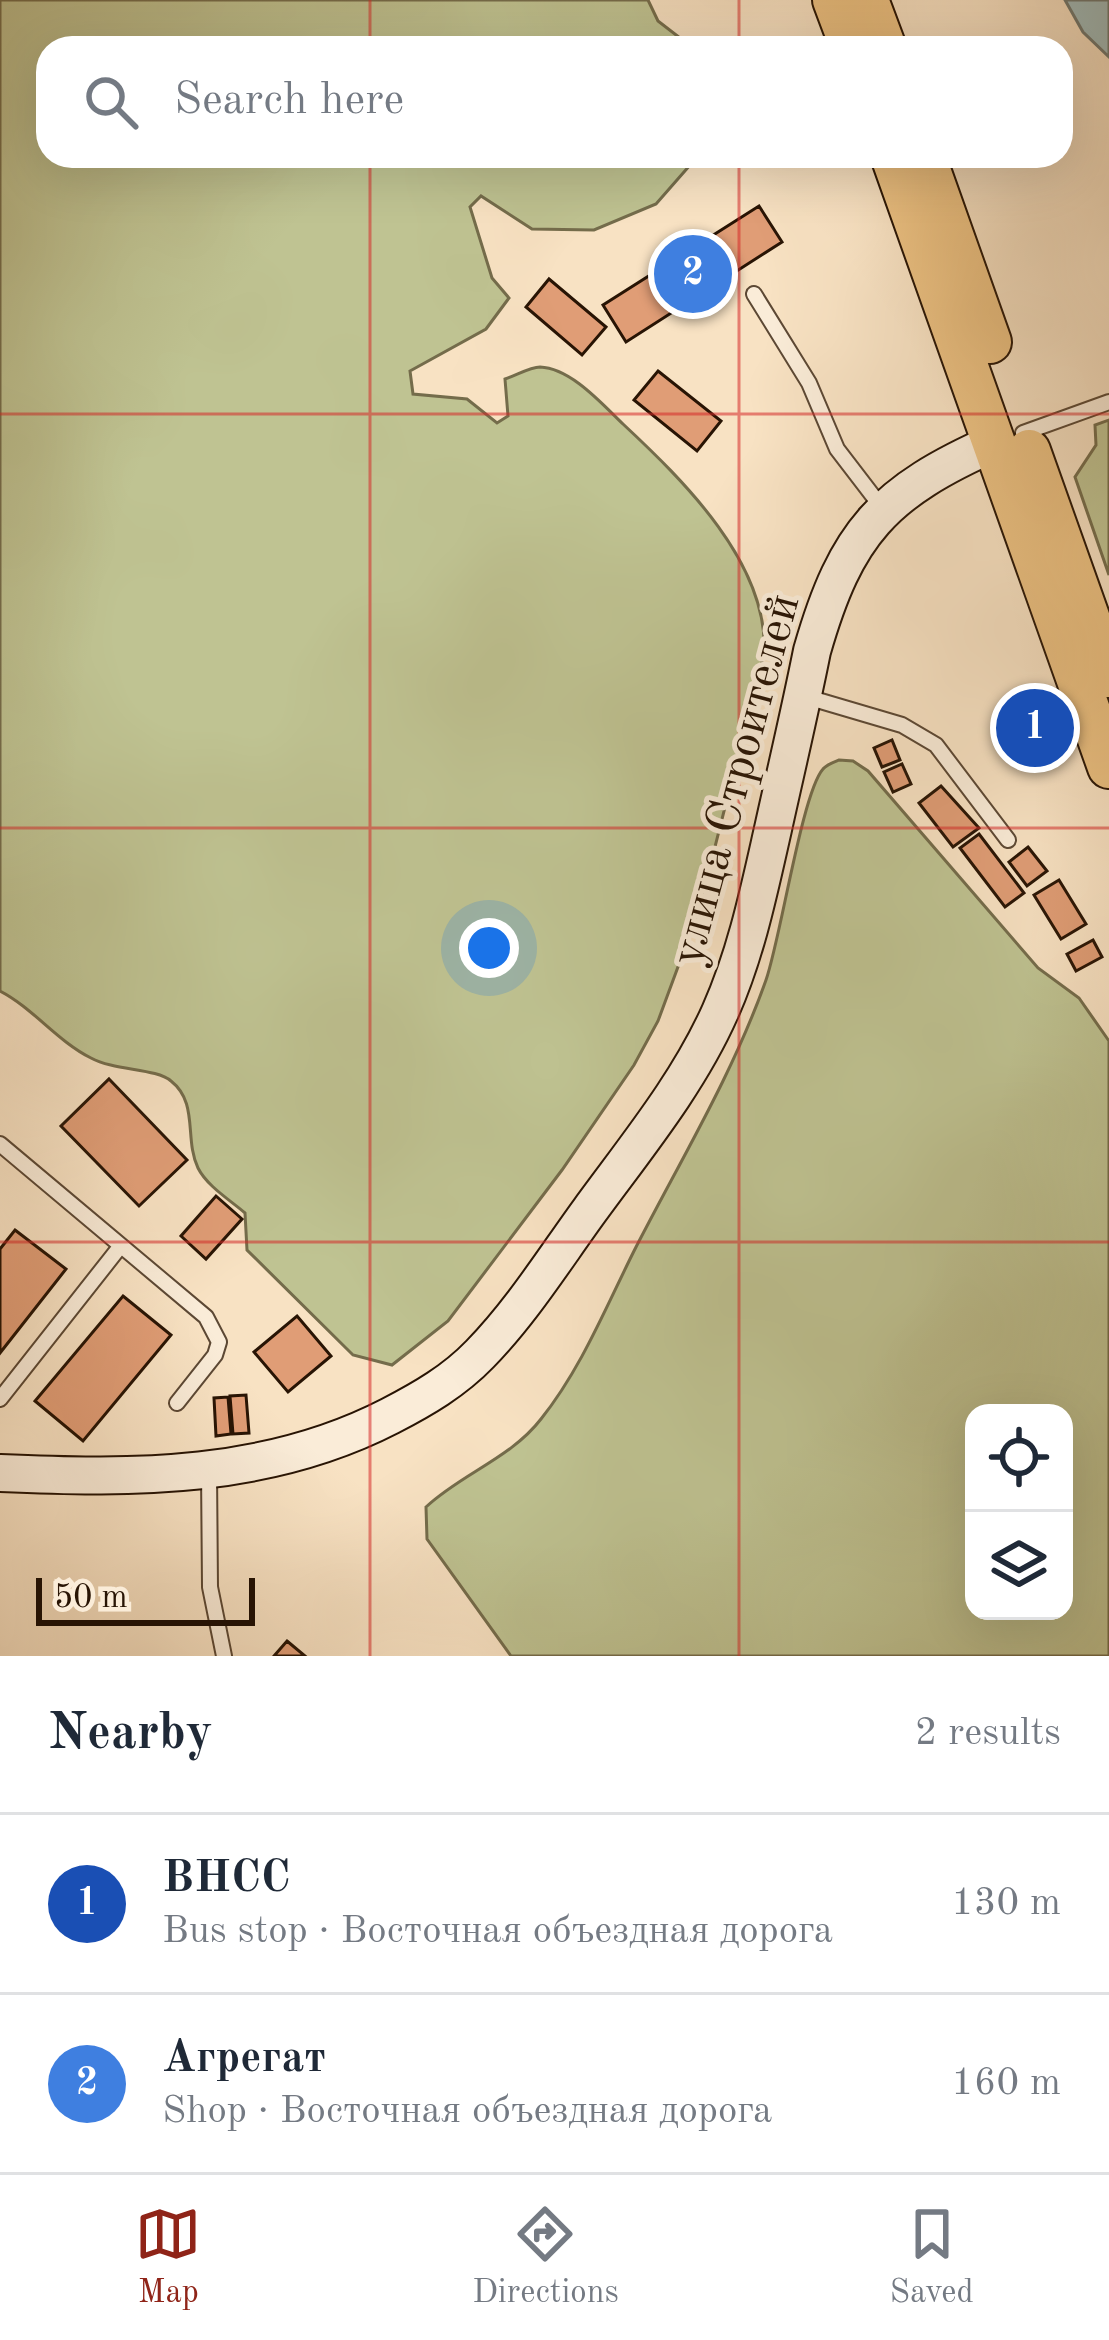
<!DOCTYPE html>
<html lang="en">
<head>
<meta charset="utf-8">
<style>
	body { margin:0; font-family:"Old Standard TT",serif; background:#f6f6f7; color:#1f2937 }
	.controls { position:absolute; right:36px; bottom:36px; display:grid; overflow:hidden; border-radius:24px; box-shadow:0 12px 48px #0002 }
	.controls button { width:108px; height:108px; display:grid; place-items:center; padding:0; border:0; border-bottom:3px solid #e0e1e3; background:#fff; color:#1f2937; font:60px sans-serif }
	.scale { position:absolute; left:36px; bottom:30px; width:219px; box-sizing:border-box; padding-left:12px; border:6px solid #281404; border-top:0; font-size:33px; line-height:42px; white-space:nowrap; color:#281404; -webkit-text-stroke:9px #faecd8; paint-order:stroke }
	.you { position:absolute; left:489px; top:948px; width:42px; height:42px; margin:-30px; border:9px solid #fff; border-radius:50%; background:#1a73e8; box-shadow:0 0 0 18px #1a73e833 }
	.badge { display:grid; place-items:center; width:78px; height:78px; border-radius:50%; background:#8f2418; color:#fff; font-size:39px; font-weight:700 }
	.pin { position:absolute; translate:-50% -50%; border:6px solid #fff; box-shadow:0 3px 12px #0006 }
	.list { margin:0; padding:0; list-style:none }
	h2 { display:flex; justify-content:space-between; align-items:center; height:156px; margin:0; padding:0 48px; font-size:51px }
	h2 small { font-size:39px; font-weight:400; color:#747a83 }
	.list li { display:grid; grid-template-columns:78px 1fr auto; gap:36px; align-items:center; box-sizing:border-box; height:180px; padding:0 48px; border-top:3px solid #e0e1e3 }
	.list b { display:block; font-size:45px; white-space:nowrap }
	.list p { margin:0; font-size:39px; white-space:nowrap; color:#747a83 }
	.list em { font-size:39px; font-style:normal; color:#747a83 }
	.icon { flex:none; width:66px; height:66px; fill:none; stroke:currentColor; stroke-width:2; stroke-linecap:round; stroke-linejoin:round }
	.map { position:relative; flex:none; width:1109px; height:1656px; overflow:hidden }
	.search { position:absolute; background:#fff; box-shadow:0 12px 48px #0002; left:36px; right:36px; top:36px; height:132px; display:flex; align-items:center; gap:30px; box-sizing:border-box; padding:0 42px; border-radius:36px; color:#747a83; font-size:45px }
	.sheet { height:516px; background:#fff }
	nav { display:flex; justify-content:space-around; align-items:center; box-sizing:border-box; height:168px; border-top:3px solid #e0e1e3; background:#fff; font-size:33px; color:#747a83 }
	nav a { display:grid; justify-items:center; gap:6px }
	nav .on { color:#8f2418 }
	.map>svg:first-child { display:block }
	.green { fill:#bfc392; stroke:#746c4b; stroke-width:3; fill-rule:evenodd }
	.water { fill:#a0bcbc; stroke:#707972; stroke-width:3 }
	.building { fill:#e09d76; stroke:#281404; stroke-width:3 }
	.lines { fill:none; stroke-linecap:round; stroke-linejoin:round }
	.lane-casing { stroke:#5c4834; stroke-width:18 }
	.secondary-casing { stroke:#281404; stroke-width:40 }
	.primary-casing { stroke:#281404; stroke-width:46 }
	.lane { stroke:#faecd8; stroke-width:14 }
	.secondary { stroke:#faecd8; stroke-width:36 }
	.primary { stroke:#ecc182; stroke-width:42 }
	.grid { fill:none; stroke:#d62828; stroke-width:3; stroke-opacity:0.55 }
	.labels { text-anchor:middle; stroke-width:10; stroke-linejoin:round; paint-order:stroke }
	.street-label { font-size:48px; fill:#281404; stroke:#faecd8 }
</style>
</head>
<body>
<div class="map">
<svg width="1109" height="1656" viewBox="0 0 1109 1656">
	<rect width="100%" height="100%" fill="#f8e2c3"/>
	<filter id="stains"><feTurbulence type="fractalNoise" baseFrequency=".00167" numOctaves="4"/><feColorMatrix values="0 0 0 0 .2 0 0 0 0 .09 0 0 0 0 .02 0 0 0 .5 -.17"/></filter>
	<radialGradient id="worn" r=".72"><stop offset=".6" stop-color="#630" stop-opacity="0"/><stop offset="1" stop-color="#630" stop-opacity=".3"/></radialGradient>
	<path class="green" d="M0,0H648L658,21L693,48H48V156H698L656,204L594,230L532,229L481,196L470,207L492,278L509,298L486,329L410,371L413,394L467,399L497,423L508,416L505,379C515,376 530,367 540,367C571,368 603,405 623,424C683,480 769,564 764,653L699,910L658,1021L634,1065L562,1170L448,1321L392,1365L353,1355L247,1250L245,1213C230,1200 207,1186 198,1168C184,1139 199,1103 171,1081C156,1068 115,1071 91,1058C57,1041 33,1008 0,991Z
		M1109,420V575L1075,477L1096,445L1095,425Z
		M839,760L853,761L868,771L1038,968L1079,998L1109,1041V1656H511L427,1539L426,1507C461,1474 511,1458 541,1419C581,1369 606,1307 634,1251C680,1161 732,1076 766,980C781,937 802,793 823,769C826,765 834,762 839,760ZM1064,1413V1611H974V1413Z"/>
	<path class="water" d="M1065,0H1109V57L1083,32Z"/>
	<path class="building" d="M759,206L782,242L626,342L603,305Z
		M549,279L606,327L582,355L526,307Z
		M658,371L721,421L697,451L634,400Z
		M892,740L900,760L882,767L874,748Z
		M902,764L911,784L893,792L884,772Z
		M941,786L979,828L953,847L919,803Z
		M979,834L1024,893L1005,907L960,848Z
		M1028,847L1047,871L1027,886L1009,862Z
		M1059,880L1086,924L1061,939L1034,895Z
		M1093,940L1102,957L1076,971L1067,954Z
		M109,1079L187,1160L139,1206L61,1126Z
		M216,1196L242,1219L206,1259L181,1236Z
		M15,1230L66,1269L0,1353V1249Z
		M123,1296L171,1335L83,1441L35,1401Z
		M297,1316L331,1356L288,1392L254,1352Z
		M246,1395L249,1433L233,1434L230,1396Z
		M228,1397L231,1434L216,1436L214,1398Z
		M287,1641L305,1656H274Z"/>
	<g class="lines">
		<defs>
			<path id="lane" d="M754,294L809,383L837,449L883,509
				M1023,433L1109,402
				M807,697L902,725L936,745L1008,840
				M0,1144L206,1317L219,1342L215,1355L177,1403
				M0,1399L119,1248
				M209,1471L210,1587L224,1656"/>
			<path id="secondary" d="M0,1473C135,1479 268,1479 390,1416C423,1399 454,1381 480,1354C522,1311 555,1258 590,1210C636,1147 688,1084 720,1012C746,954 759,891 773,829C786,770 800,711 812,651C846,532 883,492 996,442"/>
			<path id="primary" d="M834,0L852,48
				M867,0L885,48
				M892,156L1109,767
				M924,156L990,342
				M1029,451L1109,676"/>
		</defs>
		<use href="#lane" class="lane-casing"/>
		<use href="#secondary" class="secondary-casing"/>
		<use href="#primary" class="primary-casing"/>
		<use href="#lane" class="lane"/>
		<use href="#secondary" class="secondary"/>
		<use href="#primary" class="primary"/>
	</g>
	<path class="grid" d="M370,0V48M739,0V48M370,156V1656M739,156V1656M0,414H1109M0,828H1109M0,1242H1109"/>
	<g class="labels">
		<g class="street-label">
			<text transform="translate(733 779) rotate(-75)" y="17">улица Строителей</text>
		</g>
	</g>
	<rect width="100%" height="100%" filter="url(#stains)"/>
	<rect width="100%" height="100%" fill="url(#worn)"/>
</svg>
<div class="controls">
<button><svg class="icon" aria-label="locate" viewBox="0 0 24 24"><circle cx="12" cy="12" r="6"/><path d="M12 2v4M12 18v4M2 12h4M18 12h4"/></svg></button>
<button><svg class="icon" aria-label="layers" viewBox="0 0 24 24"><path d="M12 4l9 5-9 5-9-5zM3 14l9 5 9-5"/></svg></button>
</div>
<div class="scale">50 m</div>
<div class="you"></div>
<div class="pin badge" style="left:1035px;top:728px;background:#1a4fb4">1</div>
<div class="pin badge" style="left:693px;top:274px;background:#3f7fe0">2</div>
<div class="search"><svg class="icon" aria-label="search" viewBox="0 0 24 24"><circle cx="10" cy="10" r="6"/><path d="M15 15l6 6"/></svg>Search here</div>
</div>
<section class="sheet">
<h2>Nearby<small>2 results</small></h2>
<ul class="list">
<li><span class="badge" style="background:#1a4fb4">1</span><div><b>ВНСС</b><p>Bus stop · Восточная объездная дорога</p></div><em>130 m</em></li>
<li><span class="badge" style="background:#3f7fe0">2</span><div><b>Агрегат</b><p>Shop · Восточная объездная дорога</p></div><em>160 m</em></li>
</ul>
</section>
<nav>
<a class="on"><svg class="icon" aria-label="map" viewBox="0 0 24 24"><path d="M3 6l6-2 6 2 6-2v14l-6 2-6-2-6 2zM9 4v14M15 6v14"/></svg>Map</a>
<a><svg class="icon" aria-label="directions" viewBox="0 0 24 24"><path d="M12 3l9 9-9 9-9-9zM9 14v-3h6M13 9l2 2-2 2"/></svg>Directions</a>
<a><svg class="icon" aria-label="saved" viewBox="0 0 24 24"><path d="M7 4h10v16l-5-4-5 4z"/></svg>Saved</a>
</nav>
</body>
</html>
